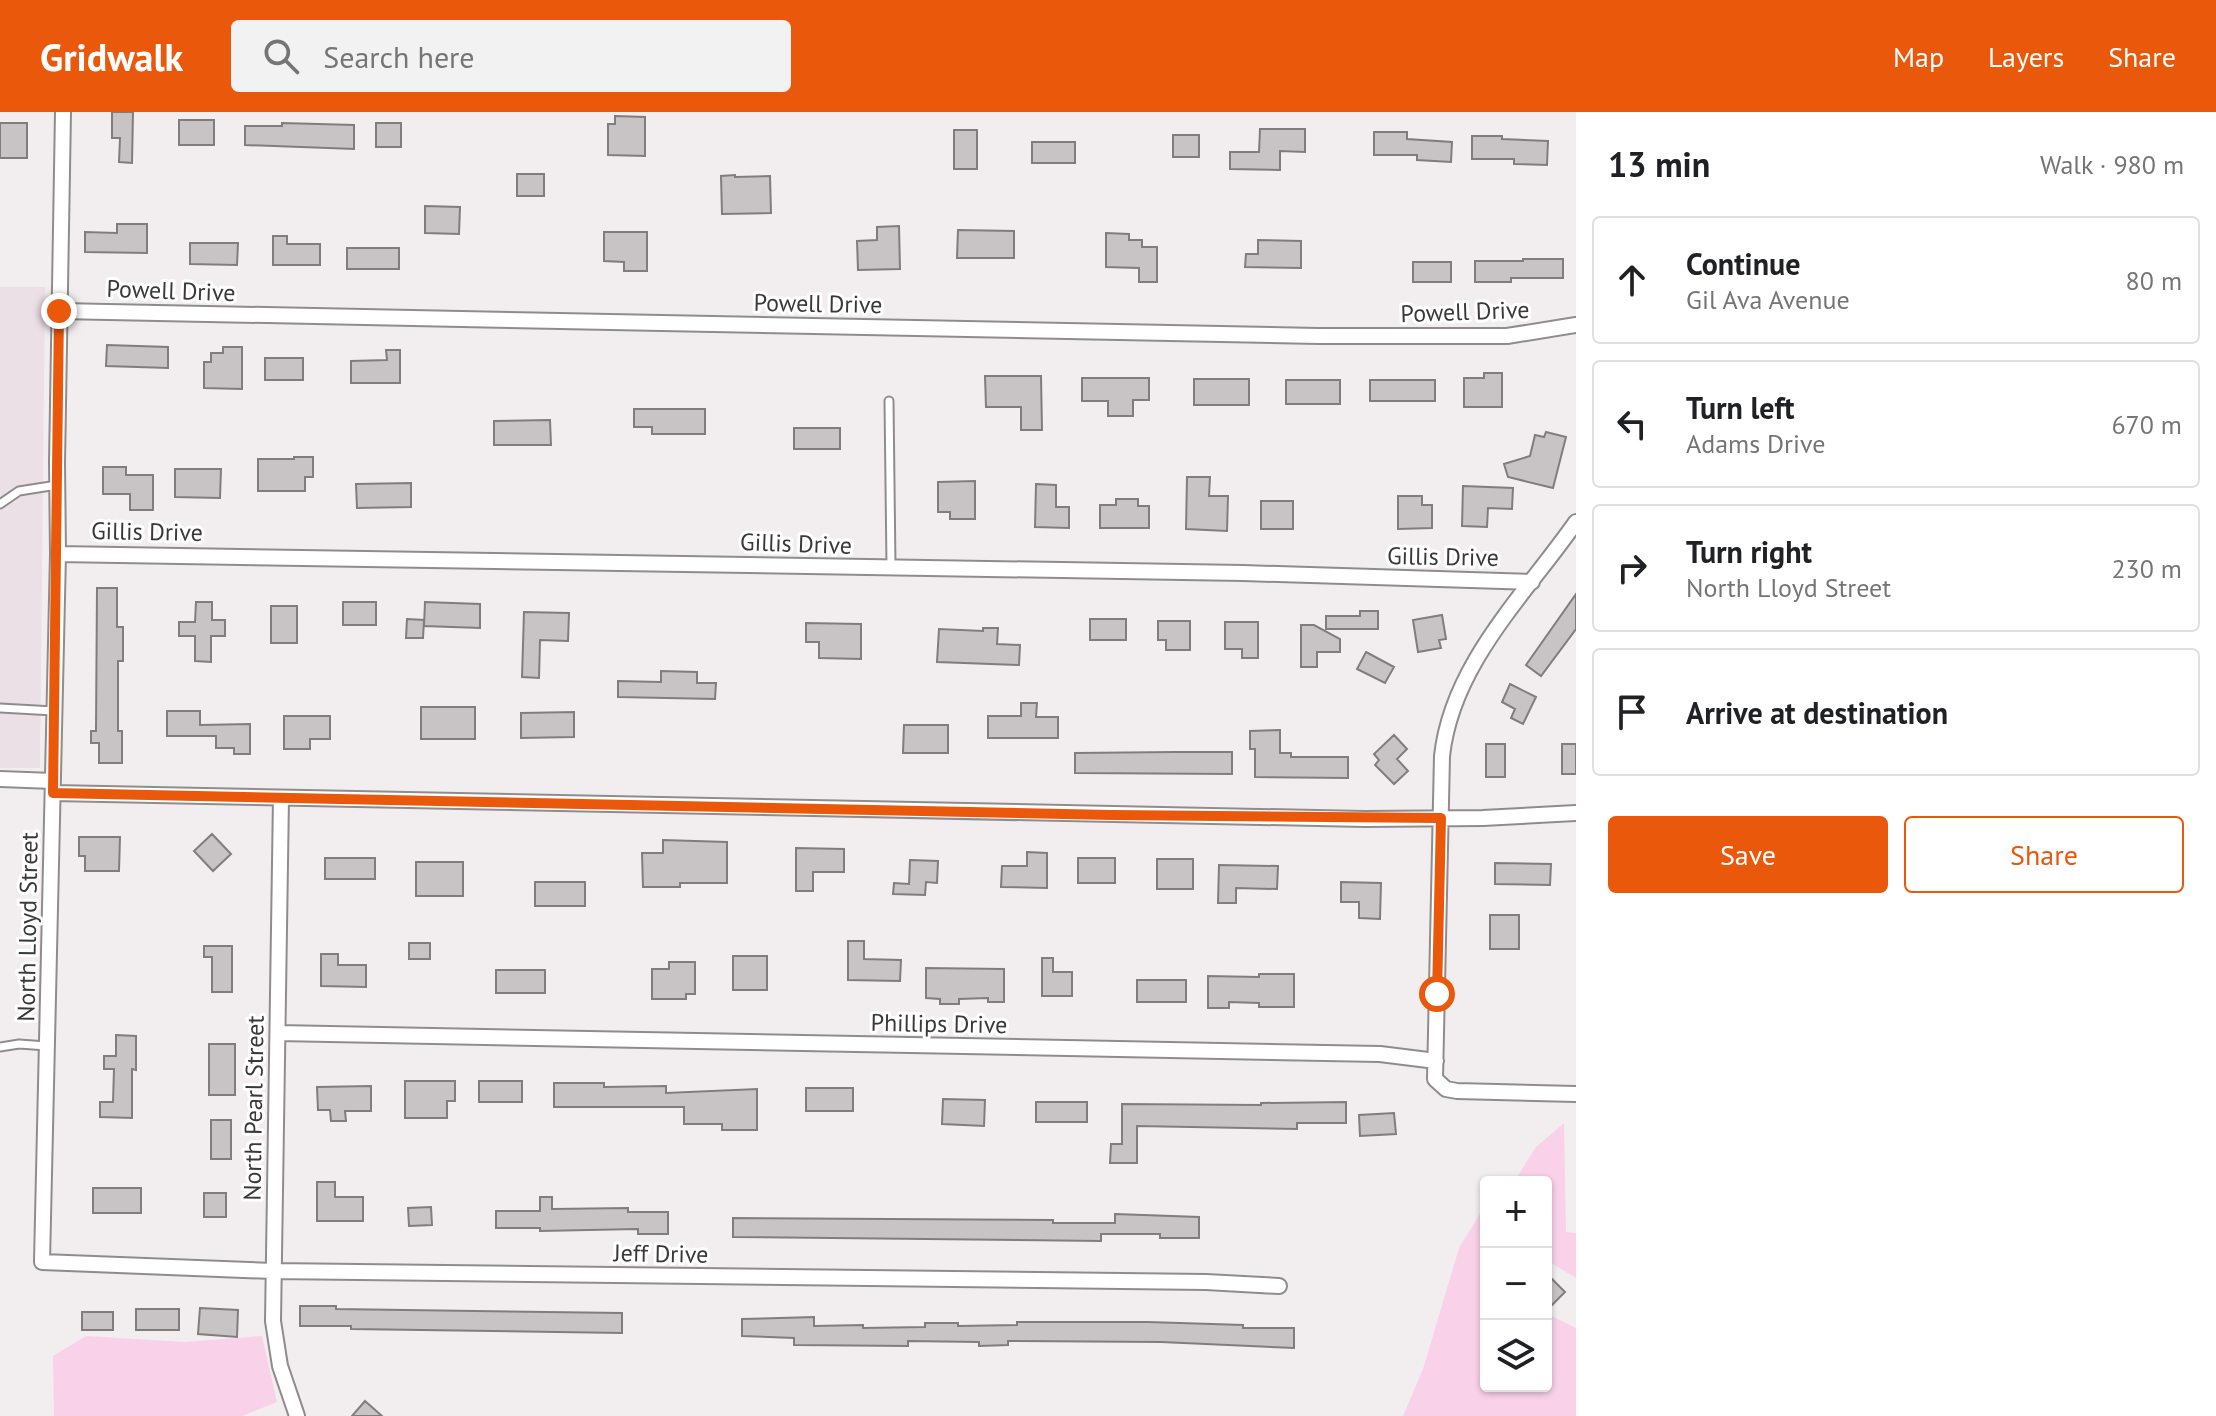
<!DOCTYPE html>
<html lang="en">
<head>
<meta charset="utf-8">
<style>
	body { margin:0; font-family:"PT Sans",sans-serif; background:#f2f2f2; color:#202124 }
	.controls { position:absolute; right:24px; bottom:24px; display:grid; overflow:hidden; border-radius:8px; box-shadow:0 2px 6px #0004 }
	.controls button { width:72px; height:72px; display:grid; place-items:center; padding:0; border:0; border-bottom:2px solid #e0e0e0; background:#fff; color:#202124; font:40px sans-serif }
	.stop { position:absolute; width:24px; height:24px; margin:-18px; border:6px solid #ea580c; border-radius:50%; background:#fff }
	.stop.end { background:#ea580c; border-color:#fff; box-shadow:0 2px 8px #0008 }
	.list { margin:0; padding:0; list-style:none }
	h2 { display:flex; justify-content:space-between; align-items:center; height:104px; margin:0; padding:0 32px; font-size:34px }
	h2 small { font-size:26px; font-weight:400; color:#757577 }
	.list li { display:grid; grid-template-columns:52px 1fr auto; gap:24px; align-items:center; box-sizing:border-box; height:128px; margin:0 16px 16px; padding:0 16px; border:2px solid #e0e0e0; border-radius:8px }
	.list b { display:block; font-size:30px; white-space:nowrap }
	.list p { margin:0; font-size:26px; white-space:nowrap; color:#757577 }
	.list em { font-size:26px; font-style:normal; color:#757577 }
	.actions { display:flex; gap:16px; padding:24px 32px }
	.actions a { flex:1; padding:18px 0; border:2px solid #ea580c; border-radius:8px; text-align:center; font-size:28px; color:#ea580c }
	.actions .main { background:#ea580c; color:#fff }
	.icon { flex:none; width:44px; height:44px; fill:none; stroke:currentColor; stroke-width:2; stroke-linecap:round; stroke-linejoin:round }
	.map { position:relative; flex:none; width:1576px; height:1304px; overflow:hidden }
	header { display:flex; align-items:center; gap:48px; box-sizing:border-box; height:112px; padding:0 40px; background:#ea580c; color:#fff }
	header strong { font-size:38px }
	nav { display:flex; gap:44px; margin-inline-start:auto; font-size:28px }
	.search { width:560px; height:72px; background:#f2f2f2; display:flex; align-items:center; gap:20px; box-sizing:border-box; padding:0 28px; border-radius:8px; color:#757577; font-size:30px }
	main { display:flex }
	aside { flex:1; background:#fff }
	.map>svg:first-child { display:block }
	.built { fill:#ece0e7 }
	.green { fill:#f9d2e9 }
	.building { fill:#c8c4c6; stroke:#817d7f; stroke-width:2 }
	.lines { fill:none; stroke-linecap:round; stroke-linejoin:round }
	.lane-casing { stroke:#908c8e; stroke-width:11 }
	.street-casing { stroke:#908c8e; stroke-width:18 }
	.lane { stroke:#fff; stroke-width:7 }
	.street { stroke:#fff; stroke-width:14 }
	.route { stroke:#ea580c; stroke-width:10 }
	.labels { text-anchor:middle; stroke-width:6; stroke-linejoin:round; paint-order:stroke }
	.street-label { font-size:24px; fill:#3a393a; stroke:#fff }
</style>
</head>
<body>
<header>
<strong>Gridwalk</strong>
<div class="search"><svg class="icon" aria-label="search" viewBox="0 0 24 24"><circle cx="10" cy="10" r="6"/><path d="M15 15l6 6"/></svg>Search here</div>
<nav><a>Map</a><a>Layers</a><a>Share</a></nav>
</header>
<main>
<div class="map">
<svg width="1576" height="1304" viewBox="0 0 1576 1304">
	<rect width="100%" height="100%" fill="#f2eef0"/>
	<path class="built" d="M0,175H45L40,656H0Z"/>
	<path class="green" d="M1564,1011L1566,1120L1576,1121V1166L1546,1148V1070H1514L1536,1035Z
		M1486,1092V1274H1546V1201L1576,1216V1304H1403L1423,1257L1459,1136Z
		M86,1224L185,1230L262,1224L277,1290L242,1304H54L53,1244Z"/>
	<path class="building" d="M112,0H133L132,51L119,50L120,26H112Z
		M615,4L645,5V44L608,43V12H615Z
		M179,8H214V33H179Z
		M0,11H27V46H0Z
		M282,11L354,13V37L245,33V14H282Z
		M376,11H401V35H376Z
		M1260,17H1305V40L1280,39V58L1230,57V40H1259Z
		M954,18H977V57H954Z
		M1374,20H1407V27L1452,30L1451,50L1417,48V43H1374Z
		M1173,23H1199V45H1173Z
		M1472,24H1502V27L1548,29L1547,53L1514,52V47H1472Z
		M1032,30H1075V51H1032Z
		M517,62H544V84H517Z
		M735,63V65L770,64L771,101L722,102L721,64Z
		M425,94L460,95L459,122L425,121Z
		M117,112H147V141L85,140V120L117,121Z
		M899,114L900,157L858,158L857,129L877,128V115Z
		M958,118L1014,119V146H957Z
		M604,120H647V159H624V150L604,149Z
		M1106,121L1129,122V128H1142V135H1157V170H1139V156L1106,155Z
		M273,124H287V132H320V153H273Z
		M1258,128L1301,129V156L1245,155L1246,142H1258Z
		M190,131H238L237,153L190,152Z
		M347,136H399V157H347Z
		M1523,147H1563V166H1511V170H1475V149H1523Z
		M1413,150H1451V170H1413Z
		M107,233L168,235V256L106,254Z
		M223,235H242V277L204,276V250H211V241H223Z
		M386,238H400V271H351V249L387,248Z
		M265,246H303V268H265Z
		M1484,261H1502V295H1464V266H1484Z
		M985,264H1041L1042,318H1021V295H986Z
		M1082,266H1149V288H1133V304H1108V289H1082Z
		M1194,267H1249V293H1194Z
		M1286,268H1340V292H1286Z
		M1370,268H1435V289H1370Z
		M634,297H705V322H652V315H634Z
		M550,308L551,333H494V309Z
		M794,316H840V337H794Z
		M1546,320L1566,325L1553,376L1508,365L1504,352L1530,344L1535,323L1544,325Z
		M294,345H313V365H305V379H258V347H294Z
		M103,355H126V363H153V398H130V382H103Z
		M175,357H221L220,386L175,385Z
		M1187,365H1210L1209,384H1228L1227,419L1186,417Z
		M975,369V407H950V400H938V370Z
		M411,371V395L357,396L356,372Z
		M1036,372L1056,373V395H1069V416L1035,415Z
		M1463,374L1513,376L1512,397L1488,396L1487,415L1462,414Z
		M1398,384H1422V393H1432V416L1398,417Z
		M1116,387H1138V394H1149V416H1100V393H1116Z
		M1261,389H1293V417H1261Z
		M97,476H117V515H123V549H118V619H122V651H99V631H91V619H96Z
		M1576,482V517L1541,564L1526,553Z
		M196,490H212V508H225V524H211V550L195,549V524H179V510H195Z
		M343,490H376V513H343Z
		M425,490L480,492V516L424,514Z
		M271,494H297V531H271Z
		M1360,499H1378V517H1326V504H1360Z
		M524,500L569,501L568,529L540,528L539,566L522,565Z
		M1442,503L1446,527L1439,528L1441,536L1418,540L1413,508Z
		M407,507L424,508L423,526H406Z
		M1090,507H1126V528H1090Z
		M1158,509H1190V538H1166V528H1158Z
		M1225,510H1258V546H1242V537H1225Z
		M806,511L861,512V547L819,546V530H806Z
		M1301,513H1314L1340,527V540H1317V555H1301Z
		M983,516H998L997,532L1020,533L1019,553L937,550L939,517L983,519Z
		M1366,540L1394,555L1385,571L1357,557Z
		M661,559L697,560V571H716L715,587L618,585V569L661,570Z
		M1510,572L1536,585L1523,612L1511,606L1515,597L1502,590Z
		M1021,591H1037L1036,605H1058V626H988V604H1021Z
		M421,595H475V627H421Z
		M167,599H200V613L250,612V642H234V636H216V624H167Z
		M574,600V625L521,626V601Z
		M284,604H330V627H310V637H284Z
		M904,613H948V641H903Z
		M1280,618V641H1291V645H1348V666L1255,665V637H1250V619Z
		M1394,623L1407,637L1397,647L1408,659L1394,672L1375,653L1379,648L1374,642Z
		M1486,632H1505V665H1486Z
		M1562,632H1576V662H1562Z
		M1175,640H1232V662L1075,661V641Z
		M212,722L231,742L213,759L194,739Z
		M79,725H120L119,759H85V744H79Z
		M663,728L727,730V771H680V775H643L642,741H663Z
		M796,736L844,737V760H813V779H796Z
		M1027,740L1047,741V776L1001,775L1002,754H1027Z
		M325,746H375V767H325Z
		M1078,746H1115V771H1078Z
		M1157,747H1193V777H1157Z
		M910,748L938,749L937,771L926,770L925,783L893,782L894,771L909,772Z
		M416,750H463V784H416Z
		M1495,751L1551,752L1550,773L1495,772Z
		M1219,753L1278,754L1277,777L1236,776V791H1218Z
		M535,770H585V794H535Z
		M1341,770L1381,771L1380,807L1359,806V790H1341Z
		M1490,803H1519V837H1490Z
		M848,829H864V847L901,848L900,869L848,868Z
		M409,831H430V847H409Z
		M204,834H232V880H212V845H204Z
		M321,842H338V853H366V875L321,874Z
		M733,844H767V878H733Z
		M1042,846H1053V860H1072V884H1042Z
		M669,850H695V882H686V887H652V857H669Z
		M926,856L1004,857V890H988V886L959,887V892H940V887L926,886Z
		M496,858H545V881H496Z
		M1259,862H1294V895H1259V891L1229,890V896H1208V864L1259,865Z
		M1137,868H1186V890H1137Z
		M116,923L136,924V958L132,957V1006L100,1005V990H113L114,957H104V944H116Z
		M209,932H235V983H209Z
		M405,969H455V989H447V1006H405Z
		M479,969H522V990H479Z
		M554,971H604V975L666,974V981L757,977V1018H722V1012H684V995H554Z
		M371,974V999H345L346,1009H331L330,998H318L317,975Z
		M806,976H853V999H806Z
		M943,987L985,988L984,1014L942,1012Z
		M1036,990H1087V1010H1036Z
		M1346,990V1011H1297V1017L1137,1014V1051H1110L1111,1032H1122V992L1261,993V991Z
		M1394,1001L1396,1022L1360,1024L1359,1003Z
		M211,1008H231V1047H211Z
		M317,1070H335V1085H363V1109H317Z
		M93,1076H141V1101H93Z
		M204,1081H226V1105H204Z
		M540,1085H552V1097L628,1096V1100H668V1122H638V1117L540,1119V1116H496V1099H540Z
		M431,1095L432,1113L409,1114L408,1096Z
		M1115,1102L1199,1105V1126H1160V1122H1101V1129L733,1125V1106L1053,1108V1111H1115Z
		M1546,1161L1565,1180L1546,1199Z
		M300,1194H336V1197L622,1201V1221L351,1217V1214H300Z
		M200,1196L238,1198L237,1225L198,1222Z
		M136,1197H179V1218H136Z
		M82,1200H113V1218H82Z
		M814,1205V1214L863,1213V1216L925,1215V1211H958V1214L1017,1213V1210H1148L1243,1213V1216H1294V1236L1161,1230L1008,1229V1233L979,1234V1230L908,1229V1234L794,1233V1226L742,1224V1207Z
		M365,1289L382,1304H352Z"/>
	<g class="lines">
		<defs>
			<path id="lane" d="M889,289L891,454
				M0,392L19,379L57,373
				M0,596L54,599
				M0,935L19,932L47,934"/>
			<path id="street" d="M63,0L57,351L58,442L42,1150L272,1159L1206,1170L1279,1174
				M59,199L1318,224H1507L1576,213
				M1576,410C1525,483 1452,552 1442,644L1435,967L1446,977L1457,979L1576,982
				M58,442L1243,461L1532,470
				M0,667L53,669
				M53,681L1365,707L1483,706L1576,701
				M281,686L273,1209L280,1254L297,1304
				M278,921L1380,942L1436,949"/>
		</defs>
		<use href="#lane" class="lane-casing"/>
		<use href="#street" class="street-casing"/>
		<use href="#lane" class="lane"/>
		<use href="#street" class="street"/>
	</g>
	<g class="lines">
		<path class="route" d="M59,199L53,681L1111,703L1441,706L1437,882"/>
	</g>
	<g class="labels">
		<g class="street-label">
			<text transform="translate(171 179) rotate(2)" y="8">Powell Drive</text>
			<text transform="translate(818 192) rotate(1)" y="8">Powell Drive</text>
			<text transform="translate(1465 200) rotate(-2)" y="8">Powell Drive</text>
			<text transform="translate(147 420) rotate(1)" y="8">Gillis Drive</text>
			<text transform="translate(796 432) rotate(2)" y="8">Gillis Drive</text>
			<text transform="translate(1443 445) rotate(1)" y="8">Gillis Drive</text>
			<text transform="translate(28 815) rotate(-89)" y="8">North Lloyd Street</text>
			<text transform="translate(939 912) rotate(1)" y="8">Phillips Drive</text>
			<text transform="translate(254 996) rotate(-89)" y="8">North Pearl Street</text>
			<text transform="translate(661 1142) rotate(1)" y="8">Jeff Drive</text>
		</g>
	</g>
</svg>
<div class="controls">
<button>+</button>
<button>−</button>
<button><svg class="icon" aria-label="layers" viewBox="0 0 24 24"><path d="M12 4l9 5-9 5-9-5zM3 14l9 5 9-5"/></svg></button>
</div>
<div class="stop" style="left:1437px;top:882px"></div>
<div class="stop end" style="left:59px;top:199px"></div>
</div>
<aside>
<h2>13 min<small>Walk · 980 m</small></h2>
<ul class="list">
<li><svg class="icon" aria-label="ahead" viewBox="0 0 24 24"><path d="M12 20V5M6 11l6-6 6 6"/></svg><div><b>Continue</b><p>Gil Ava Avenue</p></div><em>80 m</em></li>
<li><svg class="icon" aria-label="left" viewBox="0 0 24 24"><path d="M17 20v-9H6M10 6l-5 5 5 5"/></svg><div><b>Turn left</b><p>Adams Drive</p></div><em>670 m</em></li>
<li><svg class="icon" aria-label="right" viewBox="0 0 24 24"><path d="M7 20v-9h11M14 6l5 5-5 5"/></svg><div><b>Turn right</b><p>North Lloyd Street</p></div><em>230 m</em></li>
<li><svg class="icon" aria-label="arrive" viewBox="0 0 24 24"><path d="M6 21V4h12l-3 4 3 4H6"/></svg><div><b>Arrive at destination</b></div></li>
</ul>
<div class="actions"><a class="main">Save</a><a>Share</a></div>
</aside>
</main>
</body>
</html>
